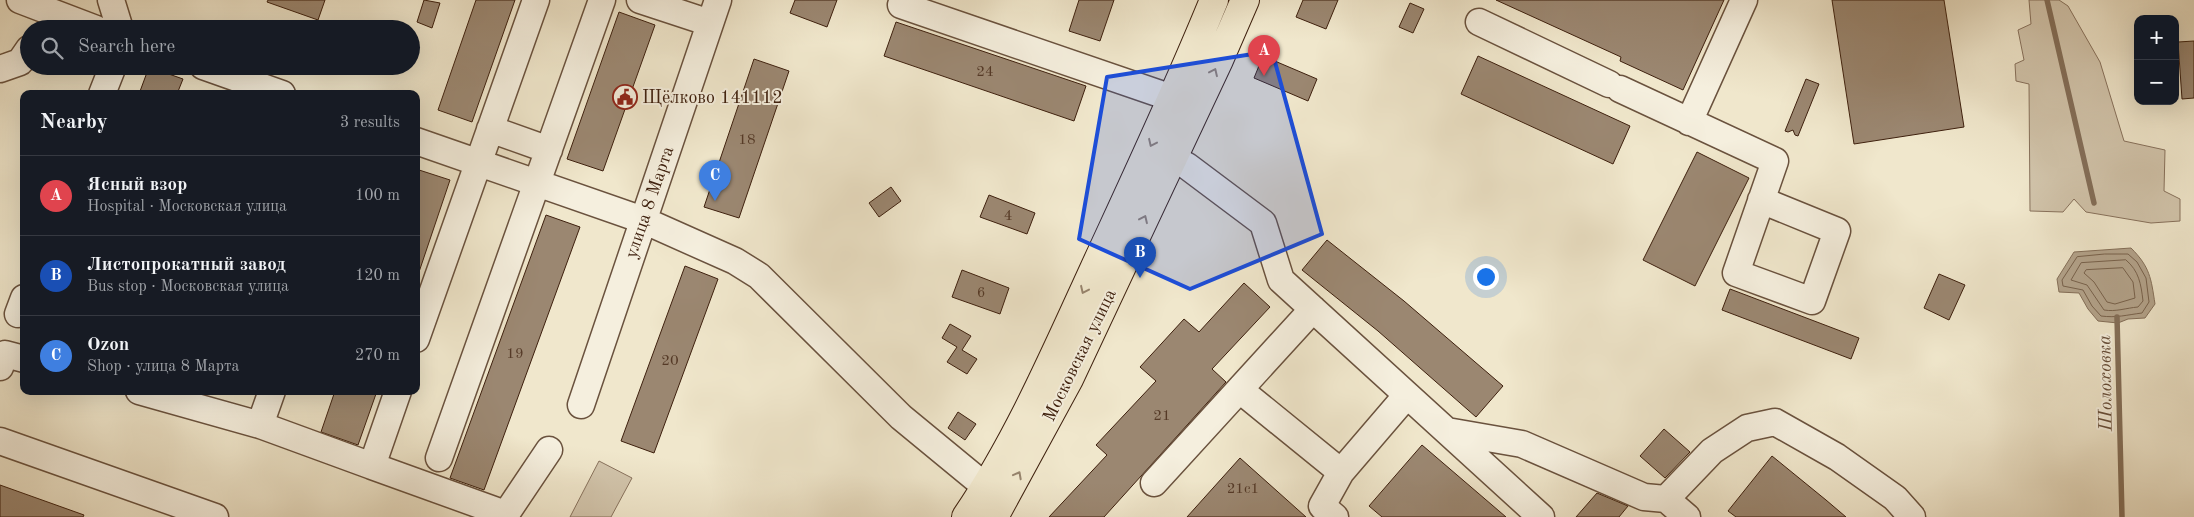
<!DOCTYPE html>
<html lang="en">
<head>
<meta charset="utf-8">
<style>
	body { margin:0; font-family:"Old Standard TT",serif; background:#242831; color:#f1f3f6 }
	.controls { position:absolute; right:15px; top:15px; display:grid; overflow:hidden; border-radius:10px; box-shadow:0 5px 20px #0002 }
	.controls button { width:45px; height:45px; display:grid; place-items:center; padding:0; border:0; border-bottom:1px solid #363941; background:#171b24; color:#f1f3f6; font:25px sans-serif }
	.you { position:absolute; left:1485px; top:276px; width:18px; height:18px; margin:-12px; border:4px solid #fff; border-radius:50%; background:#1a73e8; box-shadow:0 0 0 8px #1a73e833 }
	.badge { display:grid; place-items:center; width:32px; height:32px; border-radius:50%; background:#c59692; color:#fff; font-size:16px; font-weight:700 }
	.pin { position:absolute; translate:-50% -41px; filter:drop-shadow(0 1px 2px #0008) }
	.pin::after { content:''; position:absolute; top:26px; width:18px; height:15px; background:inherit; clip-path:polygon(0 0,100% 0,50% 100%) }
	.list { margin:0; padding:0; list-style:none }
	h2 { display:flex; justify-content:space-between; align-items:center; height:65px; margin:0; padding:0 20px; font-size:21px }
	h2 small { font-size:16px; font-weight:400; color:#9ea1a6 }
	.list li { display:grid; grid-template-columns:32px 1fr auto; gap:15px; align-items:center; box-sizing:border-box; height:80px; padding:0 20px; border-top:1px solid #363941 }
	.list b { display:block; font-size:19px; white-space:nowrap }
	.list p { margin:0; font-size:16px; white-space:nowrap; color:#9ea1a6 }
	.list em { font-size:16px; font-style:normal; color:#9ea1a6 }
	.icon { flex:none; width:28px; height:28px; fill:none; stroke:currentColor; stroke-width:2; stroke-linecap:round; stroke-linejoin:round }
	.map { position:relative; flex:none; width:2194px; height:517px; overflow:hidden }
	.search { position:absolute; background:#171b24; box-shadow:0 5px 20px #0002; left:20px; top:20px; width:400px; height:55px; display:flex; align-items:center; gap:12px; box-sizing:border-box; padding:0 18px; border-radius:28px; color:#9ea1a6; font-size:19px }
	.panel { position:absolute; background:#171b24; box-shadow:0 5px 20px #0002; left:20px; top:90px; width:400px; height:305px; border-radius:10px }
	.map>svg:first-child { display:block }
	.green { fill:#d2c5ac; stroke:#88725d }
	.water { fill:#b3a38b; stroke:#846f59 }
	.lines { fill:none; stroke-linecap:round; stroke-linejoin:round }
	.shore { stroke:#78624c; stroke-width:1 }
	.stream { stroke:#846f59; stroke-width:5.5 }
	.building { fill:#9b8771; stroke:#3e200e }
	.minor-casing { stroke:#6a523e; stroke-width:29 }
	.major-casing { stroke:#3e200e; stroke-width:30 }
	.minor { stroke:#f5efde; stroke-width:26 }
	.major { stroke:#f0e7cc; stroke-width:28 }
	.oneway { stroke:#97846d }
	.marked { fill:#1d4ed8; fill-opacity:0.2; stroke:#1d4ed8; stroke-width:4; stroke-linejoin:round }
	.labels { text-anchor:middle; stroke-width:4; stroke-linejoin:round; paint-order:stroke }
	.number-label { font-size:15px; fill:#553a27 }
	.poi-label { font-size:18px; fill:#3e200e; stroke:#f5efde; text-anchor:start }
	.street-label { font-size:18px; fill:#3e200e; stroke:#f5efde }
	.water-label { font-size:19px; font-style:italic; fill:#674e3a; stroke:#f5efde }
</style>
</head>
<body>
<div class="map">
<svg width="2194" height="517" viewBox="0 0 2194 517">
	<rect width="100%" height="100%" fill="#f0e7cc"/>
	<filter id="stains"><feTurbulence type="fractalNoise" baseFrequency=".004" numOctaves="4"/><feColorMatrix values="0 0 0 0 .2 0 0 0 0 .09 0 0 0 0 .02 0 0 0 .5 -.17"/></filter>
	<radialGradient id="worn" r=".72"><stop offset=".6" stop-color="#630" stop-opacity="0"/><stop offset="1" stop-color="#630" stop-opacity=".3"/></radialGradient>
	<path class="green" d="M2029,0H2059L2068,6L2100,62L2124,141L2165,150L2164,191L2180,199V221L2151,223L2086,212L2074,199L2063,212L2030,211L2029,84L2016,81L2015,64L2024,60L2018,30L2031,24Z
		M599,461L632,478L611,517H570Z"/>
	<path class="water" d="M2131,248C2150,267 2151,278 2155,304L2145,318L2128,319L2118,323L2098,321L2088,309L2079,293L2059,292L2057,279L2074,252Z"/>
	<g class="lines">
		<path class="shore" d="M2105,254H2128L2137,262L2146,278L2149,302L2142,313C2126,315 2117,318 2101,316L2092,306L2083,290L2063,286L2062,280L2077,257Z
			M2126,260C2139,271 2141,284 2143,301L2138,307C2126,308 2116,312 2104,310L2087,285L2071,280L2081,263Z
			M2123,268L2133,282L2135,298L2115,304L2107,302L2094,282L2084,273L2086,270Z"/>
		<path class="stream" d="M2047,0L2094,203
			M2117,317L2122,517"/>
	</g>
	<path class="building" d="M268,0H325L318,20L267,2Z
		M424,0L440,3L432,28L417,22Z
		M476,0H515L472,122L438,110Z
		M795,0H837L827,27L790,13Z
		M1079,0H1114L1100,41L1069,31Z
		M1303,0H1338L1326,29L1296,17Z
		M1496,0H1724L1683,90L1620,61L1621,57Z
		M1832,0H1944L1964,127L1854,144Z
		M1410,3L1424,9L1413,33L1399,27Z
		M619,12L655,25L603,171L567,159Z
		M896,22L1086,86L1074,121L884,56Z
		M2194,41V98L2182,99L2178,42Z
		M1263,56L1317,79L1308,101L1254,78Z
		M1478,56L1630,126L1613,164L1461,94Z
		M754,59L789,71L739,218L704,207Z
		M149,67L183,79L177,94H139Z
		M1806,79L1819,84L1798,136L1795,135L1793,130L1788,132L1785,131Z
		M1697,152L1749,178L1695,286L1643,260Z
		M416,169L450,180L419,272H416Z
		M891,187L901,201L879,217L869,203Z
		M989,195L1035,213L1027,234L980,217Z
		M546,215L580,227L484,490L450,478Z
		M1327,240L1404,301L1503,386L1476,417L1378,331L1302,270Z
		M685,266L718,279L654,453L621,441Z
		M962,270L1009,288L1000,314L952,297Z
		M1939,274L1965,285L1949,320L1924,308Z
		M1244,283L1270,307L1212,369L1226,382L1104,517H1049L1107,455L1096,445L1156,381L1140,367L1184,319L1199,332Z
		M1730,289L1859,338L1851,359L1722,310Z
		M950,324L971,336L962,350L977,359L967,374L947,362L957,347L942,338Z
		M335,391H377L358,445L321,432Z
		M958,412L976,424L965,440L948,428Z
		M1664,429L1690,452L1665,478L1640,456Z
		M1422,445L1506,517H1382L1369,506Z
		M1772,456L1826,500L1846,517H1736L1728,511Z
		M1240,458L1306,517H1187Z
		M0,485L84,515L83,517H0Z
		M1597,493L1628,506L1619,517H1576Z"/>
	<g class="lines">
		<defs>
			<path id="minor" d="M20,0L96,29
				M111,0L120,29
				M640,0L710,23
				M901,5L1172,98
				M1479,22L1609,84
				M203,66L282,94
				M0,69L20,62L29,49
				M1620,89L1775,161L1736,273L1812,301L1837,231L1761,200
				M102,94L113,66
				M1689,122L1744,0
				M490,129L549,150
				M416,141L643,220L735,261L759,276L901,417L986,487
				M1173,158L1187,166L1263,223L1281,280L1541,517
				M18,314L24,298
				M416,339L536,0
				M0,367L5,354L24,359
				M1240,390L1341,472L1322,506L1335,517
				M139,391L260,425L372,466
				M398,391L372,466L505,514
				M581,405L718,0
				M260,425L272,391
				M1447,431L1522,444L1644,497L1666,499L1712,451L1747,428L1775,422L1837,457L1895,498L1912,517
				M0,441L215,517
				M439,458L602,0
				M1341,472L1407,395
				M1154,483L1313,309
				M1666,499L1687,517
				M504,517L549,450"/>
			<path id="major" d="M966,517C1018,440 1055,354 1094,269C1135,180 1177,91 1214,0
				M994,517L1069,379L1219,60L1245,0"/>
		</defs>
		<use href="#minor" class="minor-casing"/>
		<use href="#major" class="major-casing"/>
		<use href="#minor" class="minor"/>
		<use href="#major" class="major"/>
	</g>
	<defs><path id="oneway-chevron" d="M-2-3.5L2.5 0L-2 3.5" fill="none" stroke-width="1.6" stroke-linecap="round" stroke-linejoin="round" transform="scale(1.25)"/></defs>
	<g class="oneway">
		<use href="#oneway-chevron" transform="translate(1214 72) rotate(-65)"/>
		<use href="#oneway-chevron" transform="translate(1152 143) rotate(115)"/>
		<use href="#oneway-chevron" transform="translate(1144 219) rotate(-65)"/>
		<use href="#oneway-chevron" transform="translate(1084 290) rotate(115)"/>
		<use href="#oneway-chevron" transform="translate(1018 475) rotate(-62)"/>
	</g>
	<path class="marked" d="M1272,51L1322,234L1190,289L1079,239L1107,77Z"/>
	<defs>
		<symbol id="civic-ring" viewBox="-11 -11 22 22"><circle r="9.5" fill="#f5efde" stroke="#8f2418" stroke-width="1.5"/><path d="M-.6-6.5H3V-4.5H.6V-3L4-1V1h2V6H-6V1h2V-1L-.6-3ZM-1.2 2.5V6h2.4V2.5Z" fill="#8f2418"/></symbol>
	</defs>
	<g fill-rule="evenodd">
		<use href="#civic-ring" x="611" y="83" width="28" height="28"/>
	</g>
	<g class="labels">
		<g class="number-label">
			<text x="985" y="76">24</text>
			<text x="747" y="144">18</text>
			<text x="1008" y="220">4</text>
			<text x="981" y="297">6</text>
			<text x="515" y="358">19</text>
			<text x="670" y="365">20</text>
			<text x="1162" y="420">21</text>
			<text x="1243" y="493">21с1</text>
		</g>
		<g class="poi-label">
			<text x="642" y="103">Щёлково 141112</text>
		</g>
		<g class="street-label">
			<text transform="translate(649 202) rotate(-71)" y="6">улица 8 Марта</text>
			<text transform="translate(1079 355) rotate(-64)" y="6">Московская улица</text>
		</g>
		<g class="water-label">
			<text transform="translate(2104 383) rotate(-91)" y="7">Шолоховка</text>
		</g>
	</g>
	<rect width="100%" height="100%" filter="url(#stains)"/>
	<rect width="100%" height="100%" fill="url(#worn)"/>
</svg>
<div class="controls">
<button>+</button>
<button>−</button>
</div>
<div class="you"></div>
<div class="pin badge" style="left:1264px;top:76px;background:#e0444e">A</div>
<div class="pin badge" style="left:1140px;top:278px;background:#1a4fb4">B</div>
<div class="pin badge" style="left:715px;top:201px;background:#3f7fe0">C</div>
<div class="search"><svg class="icon" aria-label="search" viewBox="0 0 24 24"><circle cx="10" cy="10" r="6"/><path d="M15 15l6 6"/></svg>Search here</div>
<section class="panel">
<h2>Nearby<small>3 results</small></h2>
<ul class="list">
<li><span class="badge" style="background:#e0444e">A</span><div><b>Ясный взор</b><p>Hospital · Московская улица</p></div><em>100 m</em></li>
<li><span class="badge" style="background:#1a4fb4">B</span><div><b>Листопрокатный завод</b><p>Bus stop · Московская улица</p></div><em>120 m</em></li>
<li><span class="badge" style="background:#3f7fe0">C</span><div><b>Ozon</b><p>Shop · улица 8 Марта</p></div><em>270 m</em></li>
</ul>
</section>
</div>
</body>
</html>
